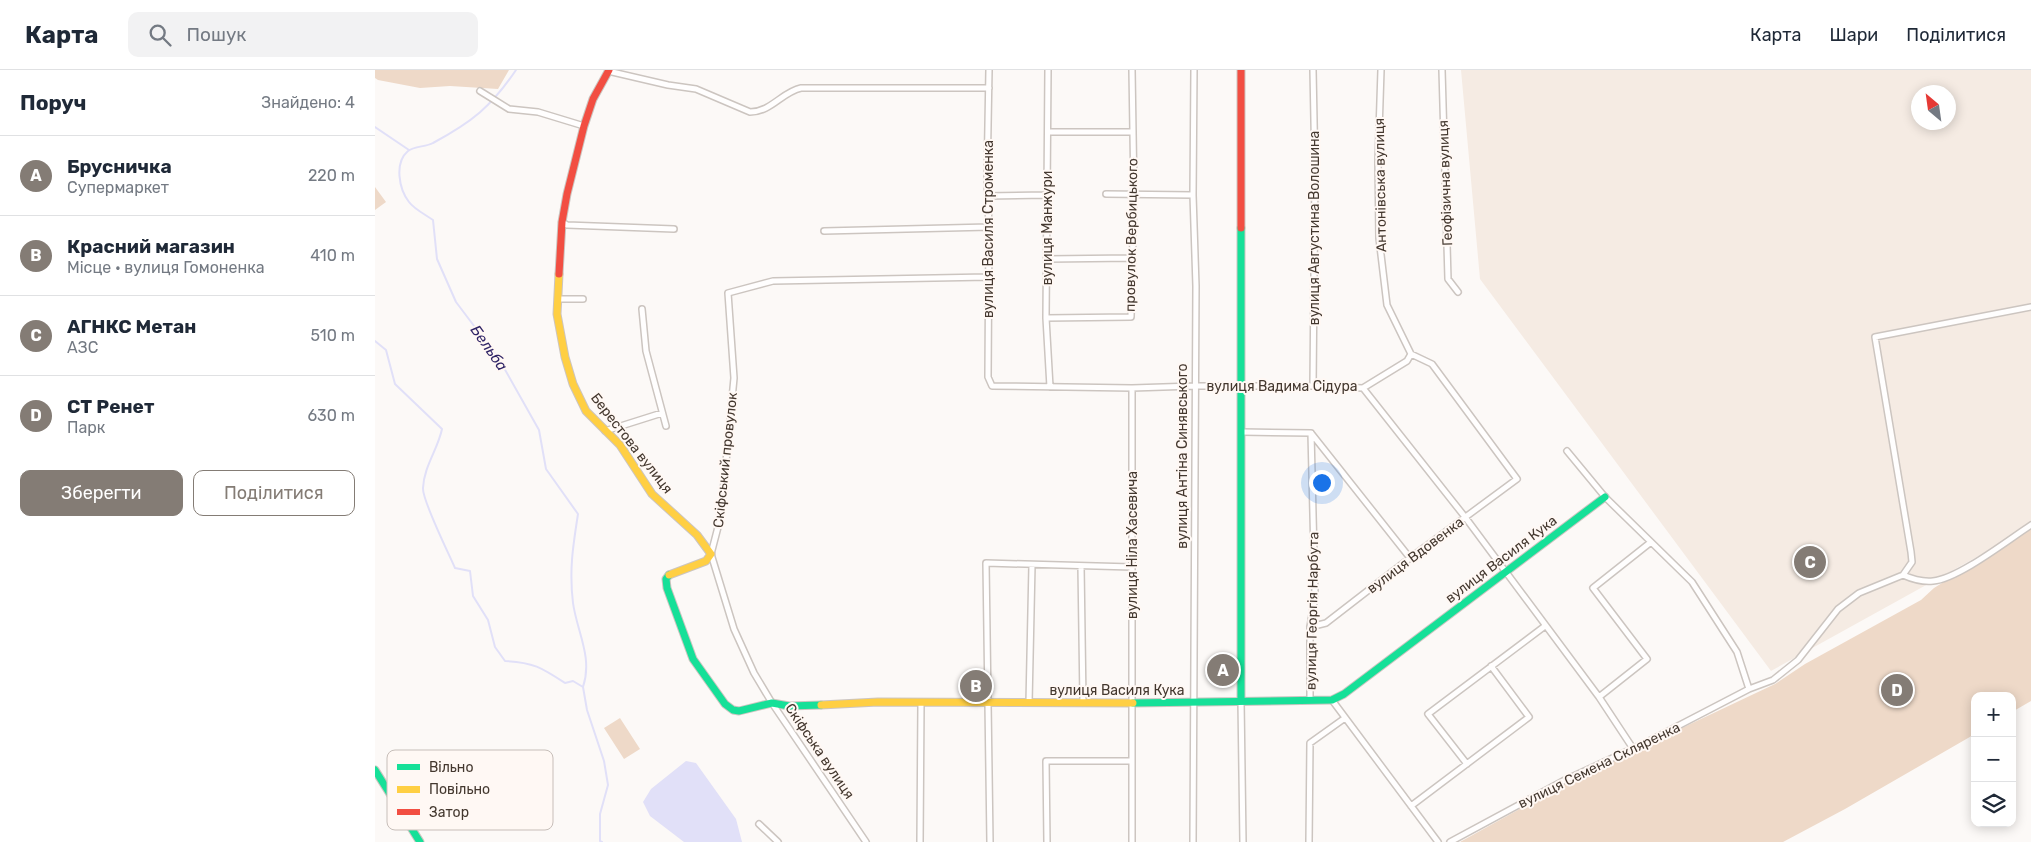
<!DOCTYPE html>
<html lang="uk">
<head>
<meta charset="utf-8">
<style>
	body { margin:0; font-family:Rubik,sans-serif; background:#f2f2f3; color:#1f2937 }
	.controls { position:absolute; right:15px; bottom:15px; display:grid; overflow:hidden; border-radius:10px; box-shadow:0 2px 12px #0003 }
	.controls button { width:45px; height:45px; display:grid; place-items:center; padding:0; border:0; border-bottom:1px solid #e0e1e3; background:#fff; color:#1f2937; font:25px sans-serif }
	.compass { position:absolute; left:1536px; top:15px; width:45px; height:45px; border-radius:50%; background:#fff; box-shadow:0 2px 12px #0003; rotate:331deg }
	.you { position:absolute; left:946px; top:412px; width:18px; height:18px; margin:-12px; border:4px solid #fff; border-radius:50%; background:#1a73e8; box-shadow:0 0 0 8px #1a73e833 }
	.badge { display:grid; place-items:center; width:32px; height:32px; border-radius:50%; background:#847c75; color:#fff; font-size:16px; font-weight:700 }
	.pin { position:absolute; translate:-50% -50%; border:2px solid #fff; box-shadow:0 1px 5px #0006 }
	.list { margin:0; padding:0; list-style:none }
	h2 { display:flex; justify-content:space-between; align-items:center; height:65px; margin:0; padding:0 20px; font-size:21px }
	h2 small { font-size:16px; font-weight:400; color:#747a83 }
	.list li { display:grid; grid-template-columns:32px 1fr auto; gap:15px; align-items:center; box-sizing:border-box; height:80px; padding:0 20px; border-top:1px solid #e0e1e3 }
	.list b { display:block; font-size:19px; white-space:nowrap }
	.list p { margin:0; font-size:16px; white-space:nowrap; color:#747a83 }
	.list em { font-size:16px; font-style:normal; color:#747a83 }
	.actions { display:flex; gap:10px; padding:15px 20px }
	.actions a { flex:1; padding:11px 0; border:1px solid #847c75; border-radius:10px; text-align:center; font-size:18px; color:#847c75 }
	.actions .main { background:#847c75; color:#fff }
	.icon { flex:none; width:28px; height:28px; fill:none; stroke:currentColor; stroke-width:2; stroke-linecap:round; stroke-linejoin:round }
	.map { position:relative; flex:none; width:1656px; height:772px; overflow:hidden }
	header { display:flex; align-items:center; gap:30px; box-sizing:border-box; height:70px; padding:0 25px; background:#fff; border-bottom:1px solid #e0e1e3 }
	header strong { font-size:24px }
	nav { display:flex; gap:28px; margin-inline-start:auto; font-size:18px }
	.search { width:350px; height:45px; background:#f2f2f3; display:flex; align-items:center; gap:12px; box-sizing:border-box; padding:0 18px; border-radius:10px; color:#747a83; font-size:19px }
	main { display:flex }
	aside { flex:1; background:#fff }
	.map>svg:first-child { display:block }
	.built { fill:#f5ebe3; fill-rule:evenodd }
	.green { fill:#eed9c8 }
	.water { fill:#e1e0f8 }
	.lines { fill:none; stroke-linecap:round; stroke-linejoin:round }
	.stream { stroke:#e1e0f8; stroke-width:2 }
	.street-casing { stroke:#ccc5c0; stroke-width:8 }
	.fast-casing { stroke:#ccc5c0; stroke-width:9 }
	.slow-casing { stroke:#ccc5c0; stroke-width:9 }
	.jam-casing { stroke:#ccc5c0; stroke-width:9 }
	.street { stroke:#fffefe; stroke-width:5 }
	.fast { stroke:#16e098; stroke-width:7 }
	.slow { stroke:#ffcf43; stroke-width:7 }
	.jam { stroke:#f24e42; stroke-width:7 }
	.labels { text-anchor:middle; stroke-width:4; stroke-linejoin:round; paint-order:stroke }
	.street-label { font-size:14px; fill:#44382f; stroke:#fff8f4 }
	.water-label { font-size:15px; font-style:italic; fill:#2f2466; stroke:#fff8f4 }
	.key { fill:#fff8f4; stroke:#c7beb9; stroke-width:1 }
	.key-label { font-size:14px; fill:#44382f }
</style>
</head>
<body>
<header>
<strong>Карта</strong>
<div class="search"><svg class="icon" aria-label="search" viewBox="0 0 24 24"><circle cx="10" cy="10" r="6"/><path d="M15 15l6 6"/></svg>Пошук</div>
<nav><a>Карта</a><a>Шари</a><a>Поділитися</a></nav>
</header>
<main>
<aside>
<h2>Поруч<small>Знайдено: 4</small></h2>
<ul class="list">
<li><span class="badge">A</span><div><b>Брусничка</b><p>Супермаркет</p></div><em>220 m</em></li>
<li><span class="badge">B</span><div><b>Красний магазин</b><p>Місце · вулиця Гомоненка</p></div><em>410 m</em></li>
<li><span class="badge">C</span><div><b>АГНКС Метан</b><p>АЗС</p></div><em>510 m</em></li>
<li><span class="badge">D</span><div><b>СТ Ренет</b><p>Парк</p></div><em>630 m</em></li>
</ul>
<div class="actions"><a class="main">Зберегти</a><a>Поділитися</a></div>
</aside>
<div class="map">
<svg width="1656" height="772" viewBox="0 0 1656 772">
	<rect width="100%" height="100%" fill="#fcf9f7"/>
	<path class="built" d="M1086,0H1656V457L1396,601L1105,209ZM1544,22H1574V52H1544Z"/>
	<path class="green" d="M0,0H134L123,19L75,16L45,18L3,10L0,8Z
		M0,117L11,132L0,140Z
		M1656,458V631L1637,642V626H1600V664L1470,739L1408,772H1085L1199,709L1400,614L1430,594L1546,530L1559,518Z
		M245,648L265,679L249,689L229,658Z"/>
	<path class="water" d="M311,691L321,693L361,749L367,772H309L275,746L268,732L276,719Z"/>
	<g class="lines">
		<path class="stream" d="M141,0C116,37 97,52 58,73C51,77 39,76 33,81C19,93 24,119 34,132C39,139 51,145 58,150L62,189L81,232L124,289L164,360L171,399L203,444C198,476 194,500 198,533C202,562 218,587 208,617
			M0,57L34,80
			M0,271L11,280L20,314L67,359C63,379 49,396 48,418C47,430 74,484 80,498L95,501L98,526L113,550L120,577L130,591C158,592 167,598 190,613L198,611L208,617L212,640L229,691L233,715L225,744V771L227,772"/>
		<defs>
			<path id="street" d="M614,0L612,110L614,157L613,307L617,316L757,318L819,316H938L988,318L1032,291L1036,284
				M673,0L671,248L675,317
				M938,0L940,101L938,316
				M1006,0L1003,92L1004,168L1012,235L1036,284
				M1067,0L1073,209L1083,222
				M233,1L293,15L321,19L375,42C396,42 407,22 426,18H614
				M105,21L134,39L163,42L209,56
				M674,62H757
				M731,124L818,125
				M612,126L672,125
				M187,152L192,155L299,159
				M449,161L614,157
				M673,189L757,188
				M183,228L186,229H208
				M267,239L271,281L291,356
				M671,248L756,247L759,124L757,0
				M988,318L1090,447L1224,627L1257,677
				M230,361L287,343
				M867,362L936,363L1035,488
				M1192,381L1230,427L1317,512L1362,582L1374,619
				M706,496L708,632
				M1528,505C1537,509 1548,512 1558,511C1583,509 1633,470 1656,455
				M935,557L951,553L1035,488L1142,409L1057,294L1036,284
				M1224,627L1272,589L1218,518L1276,472
				M935,629V557L940,526L936,363
				M957,630L1063,772
				M866,631L868,772
				M654,633L657,495
				M1092,694L1053,644L1170,556
				M1036,736L1154,647L1116,596
				M384,754L403,772
				M491,772L397,633L379,603L359,559L336,484L343,457L348,423L359,308L353,223L398,211L613,207
				M545,772L546,633
				M615,772L611,493L757,497
				M672,772L671,691H757
				M757,772V318
				M818,772L821,216L818,125L819,0
				M934,772L935,673L970,648
				M1075,772L1188,711L1272,672L1374,619L1398,610L1423,590L1463,539L1484,523L1528,505L1537,492L1536,482L1500,267L1656,237"/>
			<path id="fast" d="M866,158V631
				M294,505L291,509L292,518L318,589L350,634L358,640L364,641L397,633L414,636L446,635
				M758,633L957,630L969,624L1230,427
				M0,700L45,772"/>
			<path id="slow" d="M184,204L182,244L190,287L198,314L211,341L245,375L277,424L322,465L336,484L331,491L294,505
				M446,635L503,632L758,633"/>
			<path id="jam" d="M866,0V158
				M184,204L187,152L192,124L209,56L218,29L234,0"/>
		</defs>
		<use href="#street" class="street-casing"/>
		<use href="#fast" class="fast-casing"/>
		<use href="#slow" class="slow-casing"/>
		<use href="#jam" class="jam-casing"/>
		<use href="#street" class="street"/>
		<use href="#fast" class="fast"/>
		<use href="#slow" class="slow"/>
		<use href="#jam" class="jam"/>
	</g>
	<g class="labels">
		<g class="street-label">
			<text transform="translate(1070 113) rotate(-92)" y="5">Геофізична вулиця</text>
			<text transform="translate(1005 115) rotate(-91)" y="5">Антонівська вулиця</text>
			<text transform="translate(672 158) rotate(-90)" y="5">вулиця Манжури</text>
			<text transform="translate(939 158) rotate(-90)" y="5">вулиця Августина Волошина</text>
			<text transform="translate(613 159) rotate(-90)" y="5">вулиця Василя Строменка</text>
			<text transform="translate(756 165) rotate(-89)" y="5">провулок Вербицького</text>
			<text x="907" y="321">вулиця Вадима Сідура</text>
			<text transform="translate(257 373) rotate(52)" y="5">Берестова вулиця</text>
			<text transform="translate(807 386) rotate(-90)" y="5">вулиця Антіна Синявського</text>
			<text transform="translate(350 390) rotate(-84)" y="5">Скіфський провулок</text>
			<text transform="translate(757 475) rotate(-90)" y="5">вулиця Ніла Хасевича</text>
			<text transform="translate(1040 485) rotate(-37)" y="5">вулиця Вдовенка</text>
			<text transform="translate(1126 489) rotate(-37)" y="5">вулиця Василя Кука</text>
			<text transform="translate(937 541) rotate(-89)" y="5">вулиця Георгія Нарбута</text>
			<text x="742" y="625">вулиця Василя Кука</text>
			<text transform="translate(445 681) rotate(56)" y="5">Скіфська вулиця</text>
			<text transform="translate(1224 695) rotate(-26)" y="5">вулиця Семена Скляренка</text>
		</g>
		<g class="water-label">
			<text transform="translate(114 278) rotate(55)" y="5">Бельба</text>
		</g>
	</g>
	<rect x="12" y="680" width="166" height="80" rx="8" class="key"/>
	<rect x="22" y="694" width="23" height="6" fill="#16e098"/>
	<rect x="22" y="716" width="23" height="7" fill="#ffcf43"/>
	<rect x="22" y="739" width="23" height="6" fill="#f24e42"/>
	<g class="key-label">
		<text x="54" y="702">Вільно</text>
		<text x="54" y="724">Повільно</text>
		<text x="54" y="747">Затор</text>
	</g>
</svg>
<div class="controls">
<button>+</button>
<button>−</button>
<button><svg class="icon" aria-label="layers" viewBox="0 0 24 24"><path d="M12 4l9 5-9 5-9-5zM3 14l9 5 9-5"/></svg></button>
</div>
<svg class="compass" viewBox="-18 -18 36 36"><path d="M0-13l5 13h-10z" fill="#e53935"/><path d="M0 13l5-13h-10z" fill="#747a83"/></svg>
<div class="you"></div>
<div class="pin badge" style="left:848px;top:600px">A</div>
<div class="pin badge" style="left:601px;top:616px">B</div>
<div class="pin badge" style="left:1435px;top:492px">C</div>
<div class="pin badge" style="left:1522px;top:620px">D</div>
</div>
</main>
</body>
</html>
